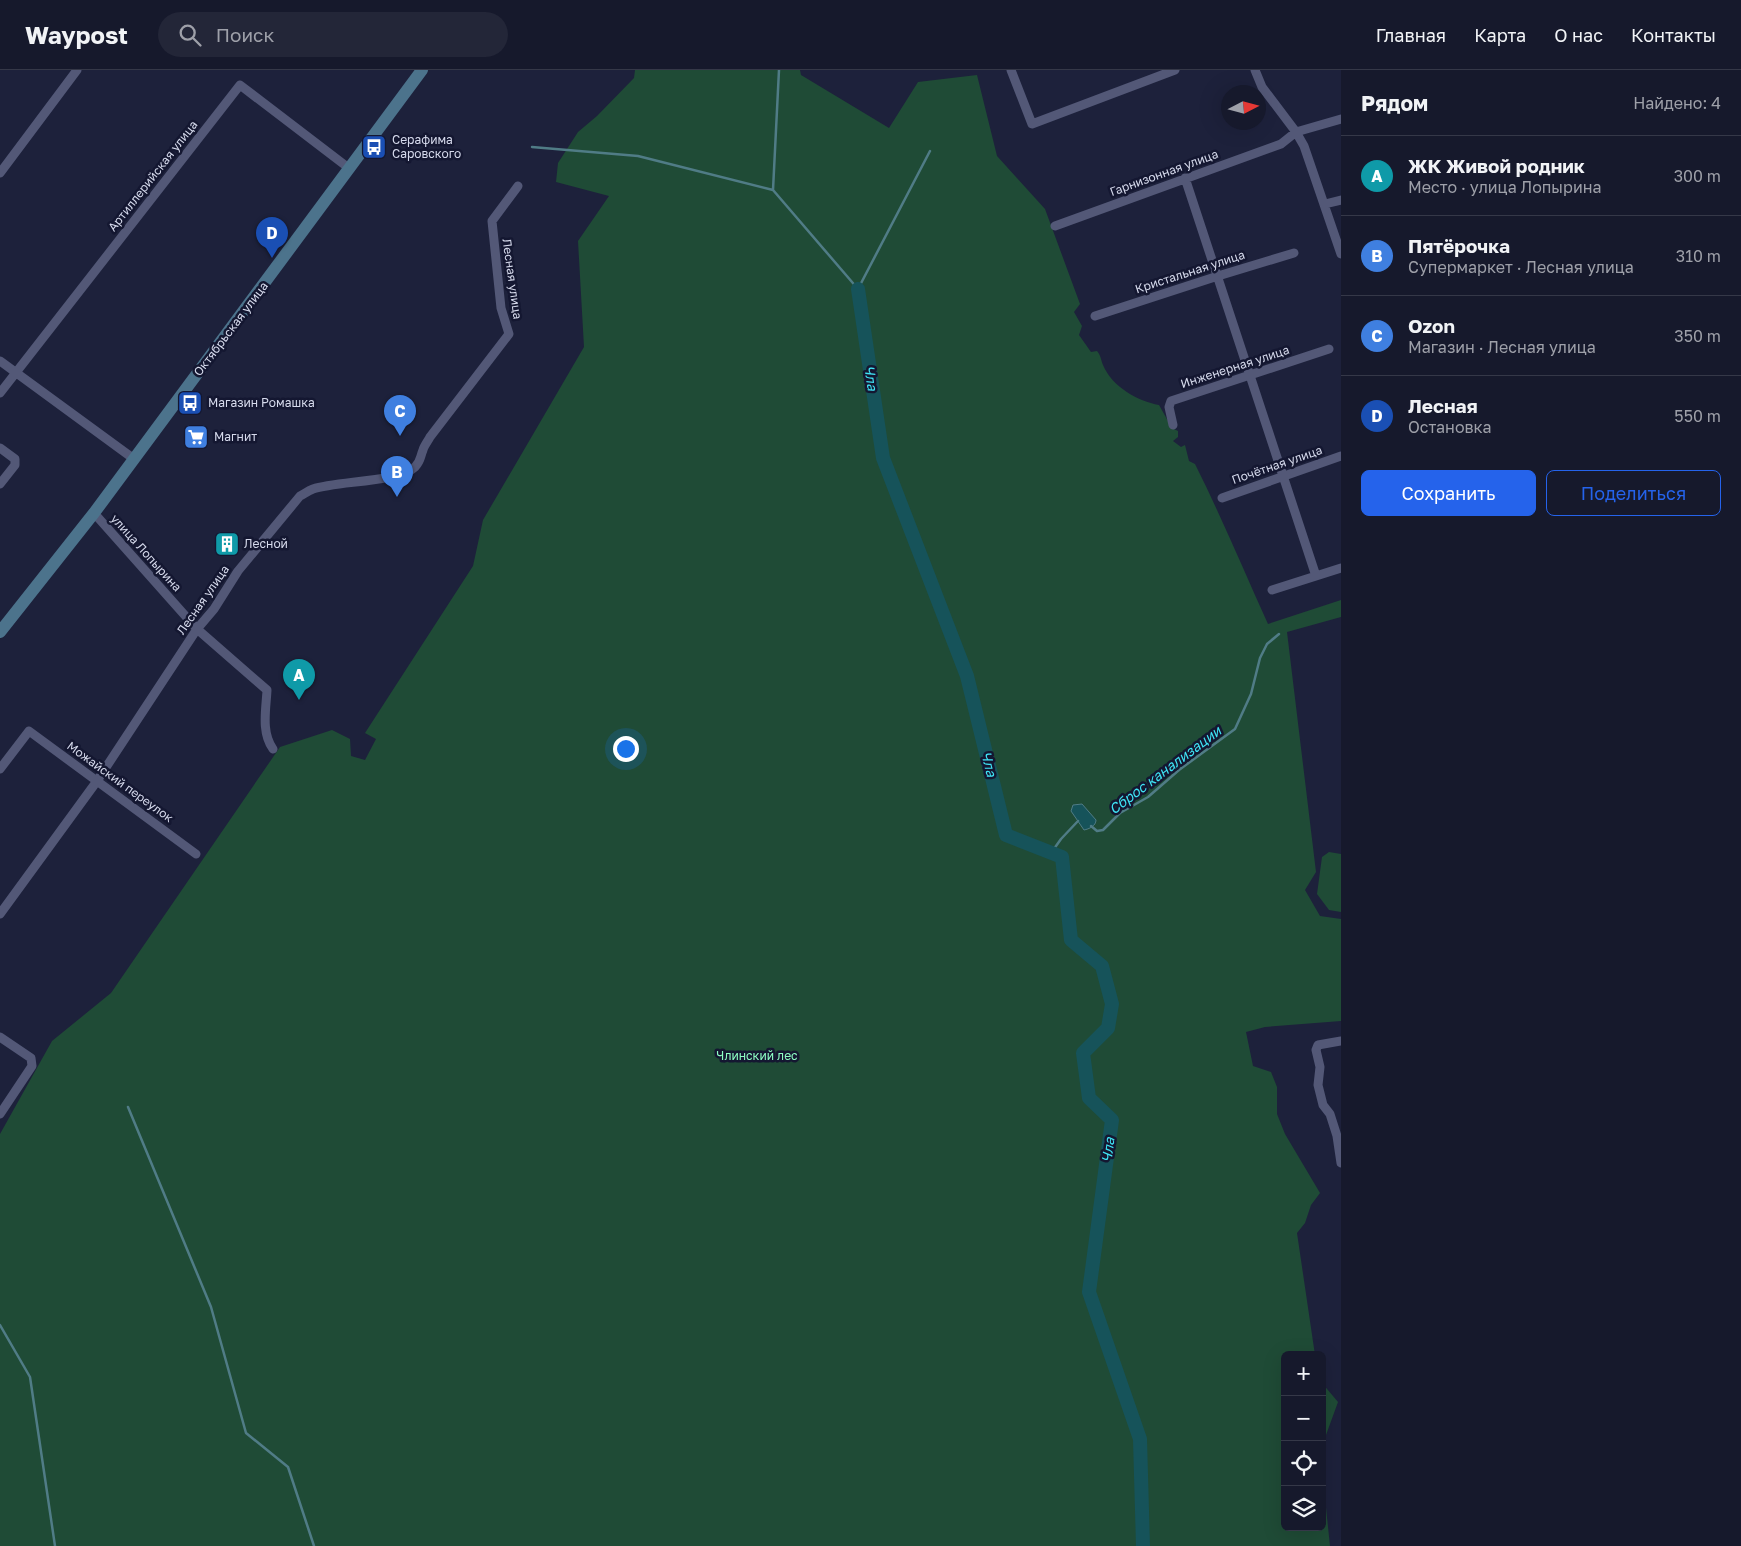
<!DOCTYPE html>
<html lang="ru">
<head>
<meta charset="utf-8">
<style>
	body { margin:0; font-family:"Golos Text",sans-serif; background:#232638; color:#f1f3f6 }
	.controls { position:absolute; right:15px; bottom:15px; display:grid; overflow:hidden; border-radius:8px; box-shadow:0 5px 20px #0002 }
	.controls button { width:45px; height:45px; display:grid; place-items:center; padding:0; border:0; border-bottom:1px solid #353848; background:#16192c; color:#f1f3f6; font:25px sans-serif }
	.compass { position:absolute; left:1221px; top:15px; width:45px; height:45px; border-radius:50%; background:#16192c; box-shadow:0 5px 20px #0002; rotate:84deg }
	.you { position:absolute; left:625px; top:678px; width:18px; height:18px; margin:-12px; border:4px solid #fff; border-radius:50%; background:#1a73e8; box-shadow:0 0 0 8px #1a73e833 }
	.badge { display:grid; place-items:center; width:32px; height:32px; border-radius:50%; background:#2563eb; color:#fff; font-size:16px; font-weight:700 }
	.pin { position:absolute; translate:-50% -41px; filter:drop-shadow(0 1px 2px #0008) }
	.pin::after { content:''; position:absolute; top:26px; width:18px; height:15px; background:inherit; clip-path:polygon(0 0,100% 0,50% 100%) }
	.list { margin:0; padding:0; list-style:none }
	h2 { display:flex; justify-content:space-between; align-items:center; height:65px; margin:0; padding:0 20px; font-size:21px }
	h2 small { font-size:16px; font-weight:400; color:#9ea0a9 }
	.list li { display:grid; grid-template-columns:32px 1fr auto; gap:15px; align-items:center; box-sizing:border-box; height:80px; padding:0 20px; border-top:1px solid #353848 }
	.list b { display:block; font-size:19px; white-space:nowrap }
	.list p { margin:0; font-size:16px; white-space:nowrap; color:#9ea0a9 }
	.list em { font-size:16px; font-style:normal; color:#9ea0a9 }
	.actions { display:flex; gap:10px; padding:15px 20px }
	.actions a { flex:1; padding:11px 0; border:1px solid #2563eb; border-radius:8px; text-align:center; font-size:18px; color:#2563eb }
	.actions .main { background:#2563eb; color:#fff }
	.icon { flex:none; width:28px; height:28px; fill:none; stroke:currentColor; stroke-width:2; stroke-linecap:round; stroke-linejoin:round }
	.map { position:relative; flex:none; width:1341px; height:1476px; overflow:hidden }
	header { display:flex; align-items:center; gap:30px; box-sizing:border-box; height:70px; padding:0 25px; background:#16192c; border-bottom:1px solid #353848 }
	header strong { font-size:24px }
	nav { display:flex; gap:28px; margin-inline-start:auto; font-size:18px }
	.search { width:350px; height:45px; background:#232638; display:flex; align-items:center; gap:12px; box-sizing:border-box; padding:0 18px; border-radius:28px; color:#9ea0a9; font-size:19px }
	main { display:flex }
	aside { flex:1; background:#16192c }
	.map>svg:first-child { display:block }
	.green { fill:#1f4b36 }
	.water { fill:#16535a; stroke:#507c86 }
	.lines { fill:none; stroke-linecap:round; stroke-linejoin:round }
	.stream { stroke:#507c86; stroke-width:2.5 }
	.river { stroke:#16535a; stroke-width:14 }
	.minor { stroke:#535877; stroke-width:9 }
	.secondary { stroke:#4c738c; stroke-width:12 }
	.labels { text-anchor:middle; stroke-width:5; stroke-linejoin:round; paint-order:stroke }
	.poi-label { font-size:12px; fill:#d6daec; stroke:#141731; text-anchor:start }
	.street-label { font-size:12px; fill:#d6daec; stroke:#141731 }
	.park-label { font-size:12px; fill:#8dfdc3; stroke:#141731 }
	.water-label { font-size:14px; font-style:italic; fill:#3fe4f5; stroke:#141731 }
</style>
</head>
<body>
<header>
<strong>Waypost</strong>
<div class="search"><svg class="icon" aria-label="search" viewBox="0 0 24 24"><circle cx="10" cy="10" r="6"/><path d="M15 15l6 6"/></svg>Поиск</div>
<nav><a>Главная</a><a>Карта</a><a>О нас</a><a>Контакты</a></nav>
</header>
<main>
<div class="map">
<svg width="1341" height="1476" viewBox="0 0 1341 1476">
	<rect width="100%" height="100%" fill="#1d213b"/>
	<path class="green" d="M635,0H800L801,5L889,58L918,12L977,5L997,86L1045,139L1080,234L1074,242L1082,256L1079,265L1091,282L1097,281C1101,286 1101,290 1103,295C1112,317 1138,331 1159,335L1172,358L1178,361V367L1173,371L1181,377L1185,375L1189,391L1195,394C1221,446 1244,501 1268,554L1341,530V547L1287,562L1316,802L1305,820L1320,846L1341,849V951L1265,957L1246,962L1253,996L1271,1002L1277,1017V1044L1285,1064L1320,1123L1311,1135L1305,1153L1297,1163L1315,1285H1285V1457H1322V1399L1330,1476H0V1064L52,971L111,923L280,677L332,660L350,669L351,686L365,690L376,669L365,663L473,496L483,450L584,277L578,171L609,126L556,112L558,93L578,62L597,46L634,8Z
		M1329,782L1341,784V842L1329,840L1317,824L1322,787Z
		M1322,1313L1338,1332L1322,1376Z"/>
	<path class="water" d="M1082,734L1096,750C1096,756 1089,759 1084,760L1071,741L1073,735Z"/>
	<g class="lines">
		<path class="stream" d="M532,77L638,86L773,120L858,219L930,81
			M773,120L779,0
			M1091,756L1097,761L1103,760L1120,743L1148,727L1179,700L1235,659L1251,624L1260,588L1267,574L1279,564
			M1051,783L1061,769L1078,751
			M128,1037L211,1237L246,1363L288,1397L314,1476
			M0,1255L30,1307L55,1476"/>
		<path class="river" d="M858,219L883,388L967,606L1006,765L1062,787L1071,870L1102,896L1112,934L1108,958L1083,983L1089,1028L1112,1050L1089,1222L1140,1369L1143,1476"/>
		<path class="minor" d="M1011,0L1032,54L1175,0
			M1341,49L1296,62L1304,76L1341,184
			M0,103L77,0
			M1185,108L1316,506
			M1325,134L1341,130
			M1055,156L1281,74L1296,62L1262,17L1255,0
			M1095,246L1218,206L1294,183
			M0,291L134,389
			M0,323L240,15L350,99
			M1173,355L1169,337L1171,331L1329,279
			M0,378L15,389V395L0,414
			M1222,428L1341,386
			M94,443L197,559L267,620C266,640 261,662 273,679
			M1272,520L1341,498
			M0,699L29,661L196,784
			M0,844L97,711L197,559L214,539L238,501L300,426C304,424 308,421 313,419C337,411 400,412 415,397C421,391 420,387 423,380C424,376 428,371 430,367L509,264L501,238L492,151L518,116
			M0,967L31,988L32,996L0,1044
			M1341,971L1318,975L1316,980L1320,997L1318,1015L1323,1035L1330,1044L1337,1066L1341,1093"/>
		<path class="secondary" d="M0,562L94,443L422,0"/>
	</g>
	<defs>
		<symbol id="bus-square" viewBox="-11 -11 22 22"><rect x="-9" y="-9" width="18" height="18" rx="4" fill="#1a4fb4" stroke="#141731"/><path d="M-5-6H5V4H4V6H2V4H-2V6H-4V4H-5ZM-3.5-4V0h7V-4ZM-3.5 1.2v1.5H-2V1.2ZM2 1.2v1.5H3.5V1.2Z" fill="#fff"/></symbol>
		<symbol id="supermarket-square" viewBox="-11 -11 22 22"><rect x="-9" y="-9" width="18" height="18" rx="4" fill="#3f7fe0" stroke="#141731"/><path d="M-6-5.5h2.5l.6 2H6L4.5 2H-2.5L-4.4-4H-6ZM-1.5 3.2a1.3 1.3 0 1 0 .1 0ZM3 3.2a1.3 1.3 0 1 0 .1 0Z" fill="#fff"/></symbol>
		<symbol id="building-square" viewBox="-11 -11 22 22"><rect x="-9" y="-9" width="18" height="18" rx="4" fill="#0f9aa8" stroke="#141731"/><path d="M-4-6H4V6H1V3H-1V6H-4ZM-2.5-4.3h1.7v1.8h-1.7ZM.8-4.3h1.7v1.8H.8ZM-2.5-1h1.7V.8h-1.7ZM.8-1h1.7V.8H.8Z" fill="#fff"/></symbol>
	</defs>
	<g fill-rule="evenodd">
		<use href="#bus-square" x="360" y="63" width="28" height="28"/>
		<use href="#bus-square" x="176" y="319" width="28" height="28"/>
		<use href="#supermarket-square" x="182" y="353" width="28" height="28"/>
		<use href="#building-square" x="213" y="460" width="28" height="28"/>
	</g>
	<g class="labels">
		<g class="poi-label">
			<text x="392" y="74">Серафима<tspan x="392" dy="14">Саровского</tspan></text>
			<text x="208" y="337">Магазин Ромашка</text>
			<text x="214" y="371">Магнит</text>
			<text x="244" y="478">Лесной</text>
		</g>
		<g class="street-label">
			<text transform="translate(1164 103) rotate(-20)" y="4">Гарнизонная улица</text>
			<text transform="translate(153 106) rotate(-52)" y="4">Артиллерийская улица</text>
			<text transform="translate(1190 202) rotate(-18)" y="4">Кристальная улица</text>
			<text transform="translate(512 209) rotate(82)" y="4">Лесная улица</text>
			<text transform="translate(231 259) rotate(-53)" y="4">Октябрьская улица</text>
			<text transform="translate(1235 297) rotate(-18)" y="4">Инженерная улица</text>
			<text transform="translate(1277 395) rotate(-19)" y="4">Почётная улица</text>
			<text transform="translate(146 483) rotate(48)" y="4">улица Лопырина</text>
			<text transform="translate(203 530) rotate(-55)" y="4">Лесная улица</text>
			<text transform="translate(120 712) rotate(36)" y="4">Можайский переулок</text>
		</g>
		<g class="park-label">
			<text x="757" y="990">Члинский лес</text>
		</g>
		<g class="water-label">
			<text transform="translate(871 308) rotate(82)" y="5">Чла</text>
			<text transform="translate(989 694) rotate(76)" y="5">Чла</text>
			<text transform="translate(1165 700) rotate(-37)" y="5">Сброс канализации</text>
			<text transform="translate(1108 1080) rotate(-82)" y="5">Чла</text>
		</g>
	</g>
</svg>
<div class="controls">
<button>+</button>
<button>−</button>
<button><svg class="icon" aria-label="locate" viewBox="0 0 24 24"><circle cx="12" cy="12" r="6"/><path d="M12 2v4M12 18v4M2 12h4M18 12h4"/></svg></button>
<button><svg class="icon" aria-label="layers" viewBox="0 0 24 24"><path d="M12 4l9 5-9 5-9-5zM3 14l9 5 9-5"/></svg></button>
</div>
<svg class="compass" viewBox="-18 -18 36 36"><path d="M0-13l5 13h-10z" fill="#e53935"/><path d="M0 13l5-13h-10z" fill="#9ea0a9"/></svg>
<div class="you"></div>
<div class="pin badge" style="left:299px;top:630px;background:#0f9aa8">A</div>
<div class="pin badge" style="left:397px;top:427px;background:#3f7fe0">B</div>
<div class="pin badge" style="left:400px;top:366px;background:#3f7fe0">C</div>
<div class="pin badge" style="left:272px;top:188px;background:#1a4fb4">D</div>
</div>
<aside>
<h2>Рядом<small>Найдено: 4</small></h2>
<ul class="list">
<li><span class="badge" style="background:#0f9aa8">A</span><div><b>ЖК Живой родник</b><p>Место · улица Лопырина</p></div><em>300 m</em></li>
<li><span class="badge" style="background:#3f7fe0">B</span><div><b>Пятёрочка</b><p>Супермаркет · Лесная улица</p></div><em>310 m</em></li>
<li><span class="badge" style="background:#3f7fe0">C</span><div><b>Ozon</b><p>Магазин · Лесная улица</p></div><em>350 m</em></li>
<li><span class="badge" style="background:#1a4fb4">D</span><div><b>Лесная</b><p>Остановка</p></div><em>550 m</em></li>
</ul>
<div class="actions"><a class="main">Сохранить</a><a>Поделиться</a></div>
</aside>
</main>
</body>
</html>
